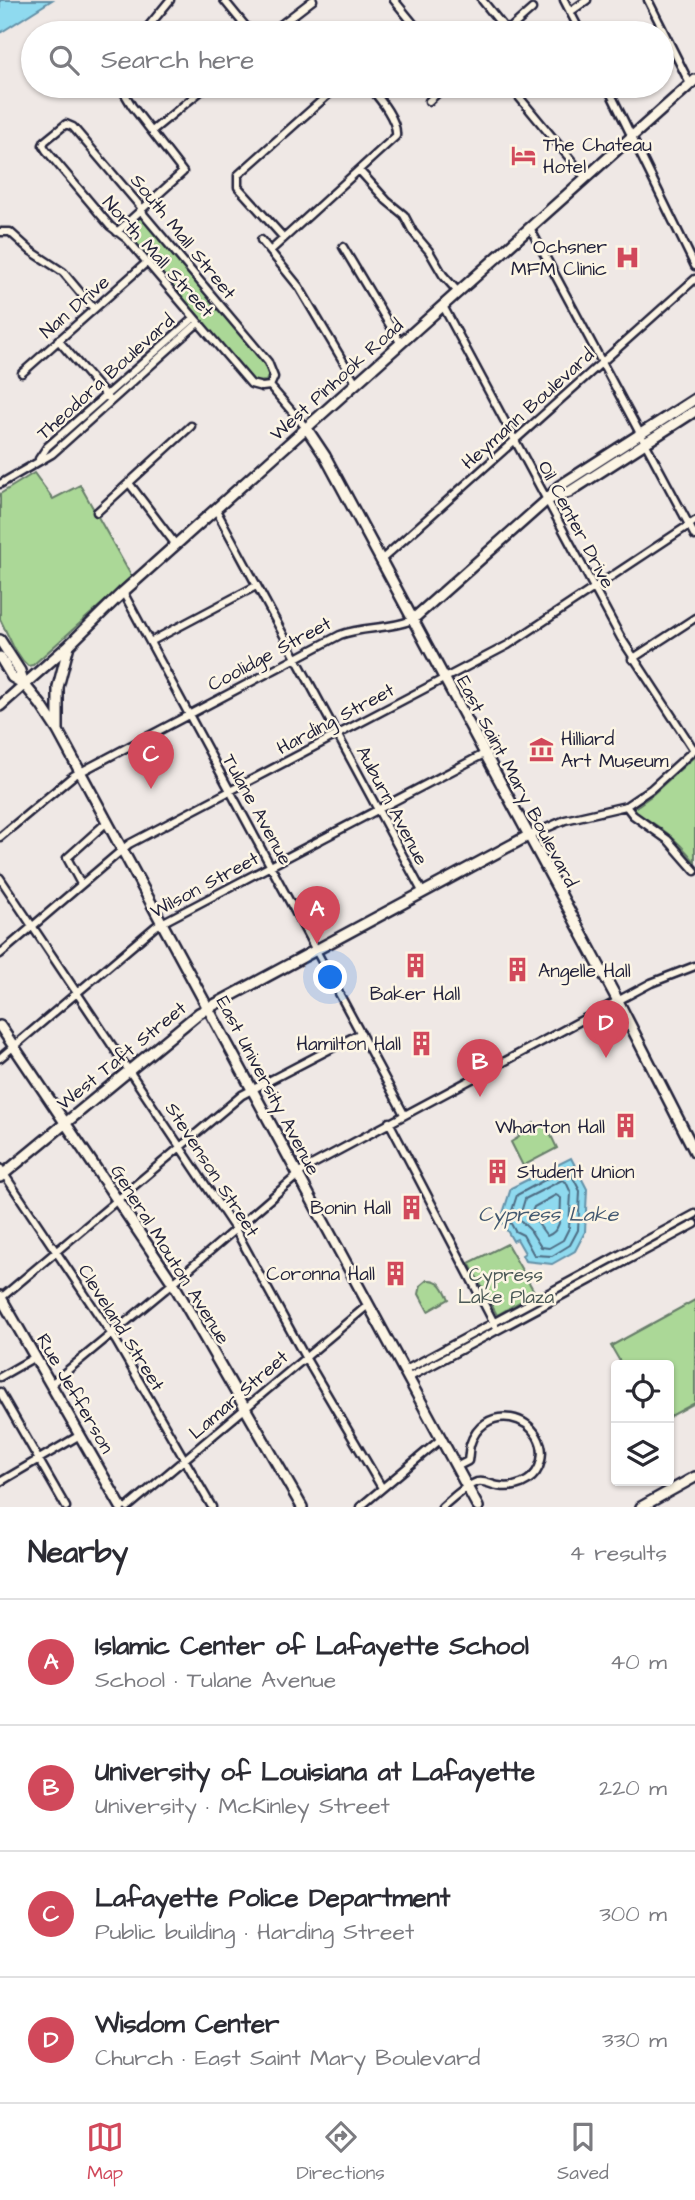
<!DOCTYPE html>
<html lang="en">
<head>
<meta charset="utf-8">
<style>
	body { margin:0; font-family:"Architects Daughter",sans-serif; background:#f2f2f3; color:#2b2b33 }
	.controls { position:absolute; right:21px; bottom:21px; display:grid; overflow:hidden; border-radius:7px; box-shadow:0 2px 5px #0004 }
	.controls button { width:63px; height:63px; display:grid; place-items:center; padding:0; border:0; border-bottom:2px solid #e1e1e2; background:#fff; color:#2b2b33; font:35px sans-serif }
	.you { position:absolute; left:331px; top:978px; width:24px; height:24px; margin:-18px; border:5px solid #fff; border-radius:50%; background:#1a73e8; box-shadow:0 0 0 10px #1a73e833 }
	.badge { display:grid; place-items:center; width:46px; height:46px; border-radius:50%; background:#d1495b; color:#fff; font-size:23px; font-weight:700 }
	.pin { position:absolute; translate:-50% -58px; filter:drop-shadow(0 2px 4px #0008) }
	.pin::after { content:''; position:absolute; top:37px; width:24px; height:21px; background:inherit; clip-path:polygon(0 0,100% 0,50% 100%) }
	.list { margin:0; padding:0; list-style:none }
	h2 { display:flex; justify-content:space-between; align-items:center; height:91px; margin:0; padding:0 28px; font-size:30px }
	h2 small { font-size:23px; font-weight:400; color:#7c7c81 }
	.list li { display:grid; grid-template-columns:46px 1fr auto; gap:21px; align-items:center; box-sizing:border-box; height:126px; padding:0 28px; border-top:2px solid #e1e1e2 }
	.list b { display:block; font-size:26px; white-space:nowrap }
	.list p { margin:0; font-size:23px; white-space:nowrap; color:#7c7c81 }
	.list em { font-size:23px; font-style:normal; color:#7c7c81 }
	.icon { flex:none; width:38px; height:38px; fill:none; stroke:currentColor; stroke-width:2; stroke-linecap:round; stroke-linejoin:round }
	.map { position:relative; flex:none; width:695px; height:1507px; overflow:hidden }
	.search { position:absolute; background:#fff; box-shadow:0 2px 5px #0004; left:21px; right:21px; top:21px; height:77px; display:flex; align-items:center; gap:18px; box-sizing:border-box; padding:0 24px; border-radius:38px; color:#7c7c81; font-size:26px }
	.sheet { height:595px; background:#fff }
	nav { display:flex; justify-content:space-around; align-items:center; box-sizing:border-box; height:98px; border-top:2px solid #e1e1e2; background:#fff; font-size:19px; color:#7c7c81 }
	nav a { display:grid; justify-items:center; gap:4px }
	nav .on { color:#d1495b }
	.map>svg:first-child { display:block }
	.green { fill:#abd897; stroke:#667d69; stroke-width:2 }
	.water { fill:#8fdaef; stroke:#6390a7; stroke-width:2 }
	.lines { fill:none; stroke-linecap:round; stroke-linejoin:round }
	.shore { stroke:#4e6c83; stroke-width:2 }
	.street-casing { stroke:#22223b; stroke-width:11 }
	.secondary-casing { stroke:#22223b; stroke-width:14 }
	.street { stroke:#fcf5e5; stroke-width:6 }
	.secondary { stroke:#fcf5e5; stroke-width:9 }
	.labels { text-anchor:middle; stroke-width:5; stroke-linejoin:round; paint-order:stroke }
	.poi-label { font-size:19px; fill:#22223b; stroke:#fcf5e5; text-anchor:end }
	.street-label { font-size:19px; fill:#22223b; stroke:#fcf5e5 }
	.park-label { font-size:19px; fill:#4b5957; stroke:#fcf5e5 }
	.water-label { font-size:21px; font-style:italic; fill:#435971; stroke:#fcf5e5 }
</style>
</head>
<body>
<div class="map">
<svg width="695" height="1507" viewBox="0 0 695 1507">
	<rect width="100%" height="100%" fill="#efe8e5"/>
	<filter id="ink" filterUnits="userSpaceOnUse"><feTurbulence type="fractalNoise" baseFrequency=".0143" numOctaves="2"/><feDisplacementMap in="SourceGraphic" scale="14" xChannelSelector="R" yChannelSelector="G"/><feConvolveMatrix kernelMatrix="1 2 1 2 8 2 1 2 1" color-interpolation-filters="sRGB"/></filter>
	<g filter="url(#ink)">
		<path class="green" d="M141,217L267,364L270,371L266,381L255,382L248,378L124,232Z
			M34,473L53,499L80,485L132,577L33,665L28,666L23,661L13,646L0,619V494Z
			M695,756V862C676,838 660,826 633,811V809L651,796Z
			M534,1123L537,1127L545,1123L557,1148L523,1166L511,1142L519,1137L517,1131Z
			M507,1244L535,1293L497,1315L469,1263Z
			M427,1280C441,1279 444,1289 449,1299L428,1311L419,1294L421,1285Z
			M695,1300V1403L669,1417V1365H622L611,1346Z"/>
		<path class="water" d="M0,0H52L0,33Z
			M571,1158L587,1189L585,1232L575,1251L552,1264L525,1261L522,1255L525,1253L517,1239L513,1241L501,1220L511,1188Z"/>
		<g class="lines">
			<path class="shore" d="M565,1169L569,1170L580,1191L578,1230L570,1245L552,1256L534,1255L523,1235L515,1231L509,1220L517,1195Z
				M562,1180L566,1182L571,1193L569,1228L563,1240L549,1248L541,1247L530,1230L519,1219L525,1199Z
				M556,1195L561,1198C560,1213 563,1230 547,1236L531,1214L534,1207Z"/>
			<defs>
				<path id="street" d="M224,0L251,33
					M394,0L421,33
					M482,0L507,31
					M564,0L581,33
					M648,0L690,84
					M570,12L587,0
					M506,32L532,9
					M143,33L170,0
					M270,33L313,0
					M510,86L586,178
					M607,86L695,266
					M429,101L445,86
					M66,124L73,127L140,206L144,215L268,362L274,377L270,386L262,387L251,384L127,239L110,226L46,150L43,145L45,141Z
					M152,131L207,86
					M359,170L387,201L404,215L413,232L429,251L443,275L459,293
					M530,228L695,536
					M0,232H10L31,251L63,272L94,309
					M117,232L183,172L132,106L120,86
					M284,238L238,187V175L338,86
					M261,240L299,287L356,383
					M343,247L401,344
					M270,251L396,136C398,120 379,98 369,86
					M443,306L621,638L694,750
					M58,340L107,397
					M22,373L146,263
					M270,386L307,429
					M39,459L47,447L194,318
					M129,483L176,545
					M0,484L52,454L198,323
					M216,510L423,893
					M97,512L191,426
					M380,561L695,279
					M123,592L404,1114
					M150,642L256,586
					M632,659L695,618
					M626,806L633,815L668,840L695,871
					M528,836L565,820L626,806L651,789L695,749
					M0,837L73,776L340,635C363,626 388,630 412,620
					M0,878L235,1229L305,1357L382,1488
					M81,884L67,858L107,822
					M0,954L129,844L508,645L695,521
					M0,1058L156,926L484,754
					M389,1122L495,1325
					M0,1168L116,1341L212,1507
					M1,1298L242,1095L361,1033
					M404,1371L695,1214
					M0,1377L35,1357
					M408,1378L695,1224
					M51,1384L173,1283L306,1168L651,983L695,966
					M0,1392L66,1507
					M0,1482L80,1435
					M128,1507L368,1305
					M360,1507L441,1439
					M442,1507C453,1498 463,1487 477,1482C485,1480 490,1485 498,1486C514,1489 532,1483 539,1467C543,1457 543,1446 537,1436C531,1426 522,1420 511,1418C491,1415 476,1426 470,1445C469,1450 469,1455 468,1461L456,1467"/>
				<path id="secondary" d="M307,429L325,456L618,1001L695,1152
					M547,500L569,492L695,411
					M412,620L547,500L558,487L695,399
					M0,640L20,671L24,684
					M0,657L12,677L24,684L41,705L58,731L478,1507
					M0,706L69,645L123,592L695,80
					M58,731V687L69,645
					M0,1026L173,1283L302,1507
					M0,1177L199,1013L528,836
					M0,1296L121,1507
					M641,1507L695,1477"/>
			</defs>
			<use href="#street" class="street-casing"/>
			<use href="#secondary" class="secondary-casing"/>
			<use href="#street" class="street"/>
			<use href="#secondary" class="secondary"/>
		</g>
	</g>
	<defs>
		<symbol id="hotel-bare" viewBox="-9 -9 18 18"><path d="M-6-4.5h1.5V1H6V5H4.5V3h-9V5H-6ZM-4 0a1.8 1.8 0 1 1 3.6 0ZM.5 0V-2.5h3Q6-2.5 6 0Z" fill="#d1495b" stroke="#fcf5e5" stroke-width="2.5" paint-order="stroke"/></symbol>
		<symbol id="hospital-bare" viewBox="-9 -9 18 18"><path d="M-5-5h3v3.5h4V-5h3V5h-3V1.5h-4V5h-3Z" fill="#d1495b" stroke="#fcf5e5" stroke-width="2.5" paint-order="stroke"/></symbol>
		<symbol id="museum-bare" viewBox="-9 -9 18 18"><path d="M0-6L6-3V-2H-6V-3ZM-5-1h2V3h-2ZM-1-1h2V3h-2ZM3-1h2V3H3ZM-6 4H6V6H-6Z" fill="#d1495b" stroke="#fcf5e5" stroke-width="2.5" paint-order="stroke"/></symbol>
		<symbol id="building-bare" viewBox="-9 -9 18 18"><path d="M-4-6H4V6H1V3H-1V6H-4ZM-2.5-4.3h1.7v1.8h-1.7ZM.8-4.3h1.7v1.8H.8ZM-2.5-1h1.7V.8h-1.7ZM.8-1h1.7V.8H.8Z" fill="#d1495b" stroke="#fcf5e5" stroke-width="2.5" paint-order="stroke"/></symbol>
	</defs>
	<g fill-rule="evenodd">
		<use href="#hotel-bare" x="506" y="138" width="35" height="35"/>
		<use href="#hospital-bare" x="610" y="240" width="35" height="35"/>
		<use href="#museum-bare" x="524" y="732" width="35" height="35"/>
		<use href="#building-bare" x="398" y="948" width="35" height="35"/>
		<use href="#building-bare" x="500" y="952" width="35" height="35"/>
		<use href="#building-bare" x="404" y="1026" width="35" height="35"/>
		<use href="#building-bare" x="608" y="1108" width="35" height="35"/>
		<use href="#building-bare" x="480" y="1154" width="35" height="35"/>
		<use href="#building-bare" x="394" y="1190" width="35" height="35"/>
		<use href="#building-bare" x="378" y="1256" width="35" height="35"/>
	</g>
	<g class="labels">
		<g class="poi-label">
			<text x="543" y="151" text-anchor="start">The Chateau<tspan x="543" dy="22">Hotel</tspan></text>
			<text x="607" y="253">Ochsner<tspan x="607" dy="22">MFM Clinic</tspan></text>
			<text x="561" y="745" text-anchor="start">Hilliard<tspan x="561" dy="22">Art Museum</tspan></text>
			<text x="538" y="977" text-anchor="start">Angelle Hall</text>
			<text x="415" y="1000" text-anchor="middle">Baker Hall</text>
			<text x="401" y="1050">Hamilton Hall</text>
			<text x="605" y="1133">Wharton Hall</text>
			<text x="517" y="1178" text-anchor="start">Student Union</text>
			<text x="391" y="1214">Bonin Hall</text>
			<text x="375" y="1280">Coronna Hall</text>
		</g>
		<g class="street-label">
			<text transform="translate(184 236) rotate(51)" y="7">South Mall Street</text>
			<text transform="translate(159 256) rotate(48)" y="7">North Mall Street</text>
			<text transform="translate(74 306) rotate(-41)" y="7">Nan Drive</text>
			<text transform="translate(105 376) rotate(-42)" y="7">Theodora Boulevard</text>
			<text transform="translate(336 379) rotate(-42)" y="7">West Pinhook Road</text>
			<text transform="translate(527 408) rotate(-42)" y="7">Heymann Boulevard</text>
			<text transform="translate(577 524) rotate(62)" y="7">Oil Center Drive</text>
			<text transform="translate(269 653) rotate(-28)" y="7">Coolidge Street</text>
			<text transform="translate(335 718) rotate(-28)" y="7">Harding Street</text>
			<text transform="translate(518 781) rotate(62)" y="7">East Saint Mary Boulevard</text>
			<text transform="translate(393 805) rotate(62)" y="7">Auburn Avenue</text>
			<text transform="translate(258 809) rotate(61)" y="7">Tulane Avenue</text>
			<text transform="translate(204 884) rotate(-28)" y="7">Wilson Street</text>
			<text transform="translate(121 1055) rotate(-39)" y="7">West Taft Street</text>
			<text transform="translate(269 1085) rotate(62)" y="7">East University Avenue</text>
			<text transform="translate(213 1169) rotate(57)" y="7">Stevenson Street</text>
			<text transform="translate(171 1254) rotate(58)" y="7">General Mouton Avenue</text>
			<text transform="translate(122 1327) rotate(58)" y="7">Cleveland Street</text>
			<text transform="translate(76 1393) rotate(60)" y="7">Rue Jefferson</text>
			<text transform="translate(238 1394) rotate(-41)" y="7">Lamar Street</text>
		</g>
		<g class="park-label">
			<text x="506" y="1281">Cypress<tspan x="506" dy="22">Lake Plaza</tspan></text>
		</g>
		<g class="water-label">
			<text x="548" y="1221">Cypress Lake</text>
		</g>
	</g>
</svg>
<div class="controls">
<button><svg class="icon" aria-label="locate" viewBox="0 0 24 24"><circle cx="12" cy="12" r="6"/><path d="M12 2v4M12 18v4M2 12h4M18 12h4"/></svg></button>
<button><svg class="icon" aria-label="layers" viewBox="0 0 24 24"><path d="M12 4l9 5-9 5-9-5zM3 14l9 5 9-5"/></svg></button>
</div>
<div class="you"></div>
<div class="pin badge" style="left:317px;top:944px">A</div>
<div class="pin badge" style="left:480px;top:1097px">B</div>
<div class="pin badge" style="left:151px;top:789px">C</div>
<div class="pin badge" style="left:606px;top:1058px">D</div>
<div class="search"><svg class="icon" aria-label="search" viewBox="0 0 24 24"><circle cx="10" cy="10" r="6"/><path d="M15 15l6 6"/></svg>Search here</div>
</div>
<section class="sheet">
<h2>Nearby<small>4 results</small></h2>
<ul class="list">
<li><span class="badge">A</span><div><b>Islamic Center of Lafayette School</b><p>School · Tulane Avenue</p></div><em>40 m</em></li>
<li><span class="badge">B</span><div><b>University of Louisiana at Lafayette</b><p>University · McKinley Street</p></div><em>220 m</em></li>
<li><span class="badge">C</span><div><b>Lafayette Police Department</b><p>Public building · Harding Street</p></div><em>300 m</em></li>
<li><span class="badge">D</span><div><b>Wisdom Center</b><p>Church · East Saint Mary Boulevard</p></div><em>330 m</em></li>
</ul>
</section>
<nav>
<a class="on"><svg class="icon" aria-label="map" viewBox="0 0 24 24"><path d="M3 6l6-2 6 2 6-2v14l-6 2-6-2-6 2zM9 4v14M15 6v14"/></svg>Map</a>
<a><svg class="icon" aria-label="directions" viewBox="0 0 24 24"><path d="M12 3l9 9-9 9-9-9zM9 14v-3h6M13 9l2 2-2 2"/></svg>Directions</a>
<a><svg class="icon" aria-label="saved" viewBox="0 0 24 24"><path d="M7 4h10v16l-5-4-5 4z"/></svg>Saved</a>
</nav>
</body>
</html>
